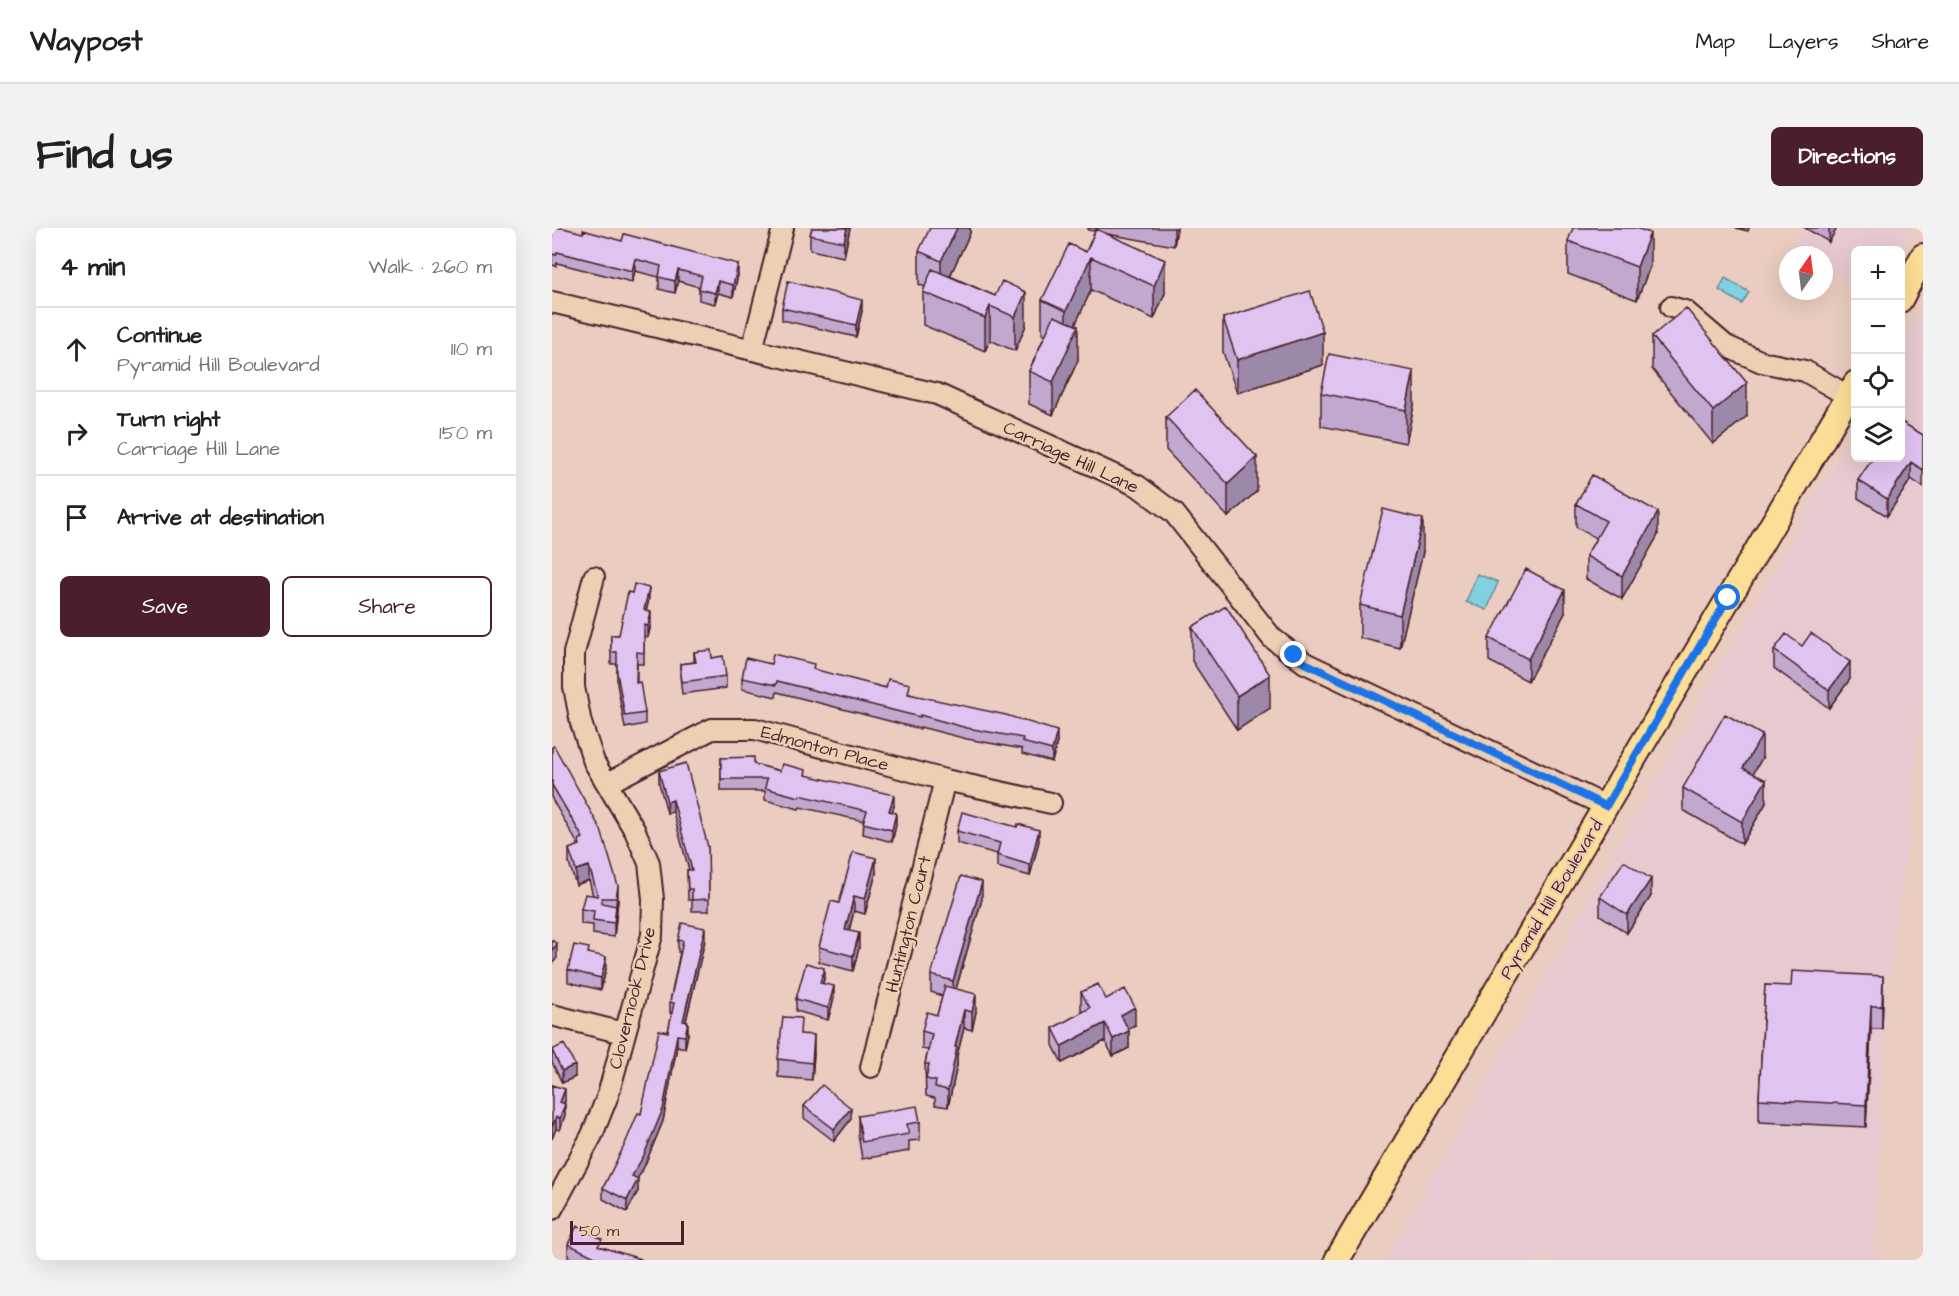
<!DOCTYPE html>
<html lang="en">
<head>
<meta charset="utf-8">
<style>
	body { margin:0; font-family:"Architects Daughter",sans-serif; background:#f2f2f2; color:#202124 }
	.controls { position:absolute; right:18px; top:18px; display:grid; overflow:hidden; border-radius:9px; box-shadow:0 6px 24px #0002 }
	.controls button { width:54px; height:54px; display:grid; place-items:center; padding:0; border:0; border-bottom:2px solid #e0e0e0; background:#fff; color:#202124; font:30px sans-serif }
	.compass { position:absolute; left:1227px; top:18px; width:54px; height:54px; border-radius:50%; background:#fff; box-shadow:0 6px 24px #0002; rotate:14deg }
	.scale { position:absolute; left:18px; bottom:15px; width:114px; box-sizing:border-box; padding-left:6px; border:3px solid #4a1f2b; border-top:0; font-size:16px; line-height:21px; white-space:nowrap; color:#4a1f2b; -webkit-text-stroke:4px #edcfb4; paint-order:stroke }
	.stop { position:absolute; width:18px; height:18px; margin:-14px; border:4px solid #1a73e8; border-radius:50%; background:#fff }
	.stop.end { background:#1a73e8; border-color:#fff; box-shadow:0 2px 6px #0008 }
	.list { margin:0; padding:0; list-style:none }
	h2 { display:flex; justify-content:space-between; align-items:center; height:78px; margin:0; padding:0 24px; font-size:26px }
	h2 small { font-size:20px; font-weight:400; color:#757577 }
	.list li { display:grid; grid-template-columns:39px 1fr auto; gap:18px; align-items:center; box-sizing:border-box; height:84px; padding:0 24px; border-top:2px solid #e0e0e0 }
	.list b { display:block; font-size:22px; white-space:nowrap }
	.list p { margin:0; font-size:20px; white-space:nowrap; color:#757577 }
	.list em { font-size:20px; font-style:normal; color:#757577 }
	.actions { display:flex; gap:12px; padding:18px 24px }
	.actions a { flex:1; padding:14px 0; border:2px solid #4a1f2b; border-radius:9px; text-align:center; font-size:21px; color:#4a1f2b }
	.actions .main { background:#4a1f2b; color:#fff }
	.icon { flex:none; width:33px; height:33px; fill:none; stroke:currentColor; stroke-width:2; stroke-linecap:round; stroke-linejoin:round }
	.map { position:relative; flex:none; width:1371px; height:1032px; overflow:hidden; border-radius:9px }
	header { display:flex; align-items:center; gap:36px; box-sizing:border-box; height:84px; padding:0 30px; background:#fff; border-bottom:2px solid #e0e0e0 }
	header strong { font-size:28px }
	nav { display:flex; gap:33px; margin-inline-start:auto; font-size:21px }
	.intro { display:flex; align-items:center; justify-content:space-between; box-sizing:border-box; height:144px; padding:0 36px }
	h1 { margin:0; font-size:42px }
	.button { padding:15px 27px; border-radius:9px; background:#4a1f2b; color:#fff; font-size:21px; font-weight:700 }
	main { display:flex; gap:36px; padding:0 36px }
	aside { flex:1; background:#fff; border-radius:9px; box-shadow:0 6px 24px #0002 }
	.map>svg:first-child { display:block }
	.built { fill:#e7cacf }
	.water { fill:#82d1e0; stroke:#6c8a98; stroke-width:1.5 }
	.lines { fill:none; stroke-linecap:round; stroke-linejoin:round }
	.minor-casing { stroke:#4a1f2b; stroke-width:24 }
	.major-casing { stroke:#4a1f2b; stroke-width:28 }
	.minor { stroke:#edcfb4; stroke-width:20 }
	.major { stroke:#fdde96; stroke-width:24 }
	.wall { fill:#c0a8cf; stroke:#4a1f2b; stroke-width:1.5 }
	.shaded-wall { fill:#9c88a9; stroke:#4a1f2b; stroke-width:1.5 }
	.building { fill:#dfc3f1; stroke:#4a1f2b; stroke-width:1.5 }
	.route { stroke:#1a73e8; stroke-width:8 }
	.labels { text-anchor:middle; stroke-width:5; stroke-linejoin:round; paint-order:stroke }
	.street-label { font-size:18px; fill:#4a1f2b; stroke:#edcfb4 }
</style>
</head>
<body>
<header>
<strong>Waypost</strong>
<nav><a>Map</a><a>Layers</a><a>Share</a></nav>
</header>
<div class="intro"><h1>Find us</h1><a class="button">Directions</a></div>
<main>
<aside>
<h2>4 min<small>Walk · 260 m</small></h2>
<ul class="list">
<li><svg class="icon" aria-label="ahead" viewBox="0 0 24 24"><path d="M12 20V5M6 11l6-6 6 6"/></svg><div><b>Continue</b><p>Pyramid Hill Boulevard</p></div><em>110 m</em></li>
<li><svg class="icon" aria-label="right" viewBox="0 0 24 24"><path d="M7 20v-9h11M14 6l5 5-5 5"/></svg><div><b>Turn right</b><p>Carriage Hill Lane</p></div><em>150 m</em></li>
<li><svg class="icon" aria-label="arrive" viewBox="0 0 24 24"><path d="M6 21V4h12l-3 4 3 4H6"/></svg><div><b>Arrive at destination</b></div></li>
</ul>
<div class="actions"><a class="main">Save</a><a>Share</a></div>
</aside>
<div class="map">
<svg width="1371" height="1032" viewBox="0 0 1371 1032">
	<rect width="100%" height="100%" fill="#eacdc0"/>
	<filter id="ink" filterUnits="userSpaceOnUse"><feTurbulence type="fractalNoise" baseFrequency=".0167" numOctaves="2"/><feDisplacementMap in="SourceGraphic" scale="12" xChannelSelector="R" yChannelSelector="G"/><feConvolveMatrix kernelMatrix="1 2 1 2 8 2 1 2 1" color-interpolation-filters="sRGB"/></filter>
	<g filter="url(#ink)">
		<path class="built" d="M1254,0H1359L1347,22H1304L1303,58L1272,41V27H1248L1241,23Z
			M1371,79V455L1358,603L1335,767L1322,1032H833L1303,198L1304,230H1348L1349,119Z"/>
		<path class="water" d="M1173,50L1197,64L1190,76L1167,62Z
			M925,346L946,354L935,382L914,374Z"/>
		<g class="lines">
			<defs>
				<path id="minor" d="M0,74L385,166L586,258L622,285L720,410L753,435L1054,578
					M1119,79L1133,83L1174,118L1210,134L1253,143L1296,168
					M200,122L231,0
					M56,555L160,501H203L393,552L499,575
					M0,787L71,805
					M319,839L393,552
					M0,981L40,907L56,867L100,707L101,671L97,635L83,603L42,534L29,495L22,459V425L42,349"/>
				<path id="major" d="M1348,72L1371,28
					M785,1032L1304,155"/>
			</defs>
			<use href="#minor" class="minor-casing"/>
			<use href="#major" class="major-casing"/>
			<use href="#minor" class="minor"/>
			<use href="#major" class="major"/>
		</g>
		<path class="wall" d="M0,0L186,47L181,69L166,65L163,76L147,72V59L126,53L123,65L107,61V49L83,43L80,54L5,35L4,38L0,37Z
			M260,0H298L292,29L258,22V7Z
			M418,0V5L398,48L443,68L474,97L463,123L438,112L433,123L371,97V64L373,59L367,56V23Z
			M536,0H625L622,18L555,6L613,65L602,91L539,62L523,97L526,132L501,187L477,176V143L493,107L490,106V72L534,24L543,3L536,2Z
			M1184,0H1197L1196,3Z
			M1253,0H1285L1277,14Z
			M1016,13L1098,38L1085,72L1016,46Z
			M230,80L310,83L304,109L230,92Z
			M671,90L771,137L685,165L671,124Z
			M1100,108L1195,188L1161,216L1100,141Z
			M769,165L862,177L854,215L769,198Z
			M614,189L705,263L676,289L614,222Z
			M1371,207V259L1359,251L1335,288L1306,270V252Z
			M1024,276L1106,307L1070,371L1034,351V328L1044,310L1024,299Z
			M871,324L848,420L808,410V377Z
			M97,371L94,383L99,396L96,409L92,408V436H85V455L93,485V496L73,500L65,456V436H59V407H67Z
			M1013,385L976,453L937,433V410Z
			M640,399L718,480L685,502L640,433Z
			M1250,418L1298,451L1277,480L1222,440V422Z
			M142,424L160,430L174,448V460L130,466L128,448V436L142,434Z
			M219,436L262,442L358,466L505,514L500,534L470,526V521L415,511L368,499V501L225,464L224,469L190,461V450Z
			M0,519L66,672L62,709L41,706V697L29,696V681L41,668L37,652L24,657L17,635V621L27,618L0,571Z
			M169,530L202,536L228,543L254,547L342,578L340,584L344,597L340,614L311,606L312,593L248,579L247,581L213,572V563H169Z
			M1210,530L1201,545L1214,575L1190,616L1131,582V560Z
			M107,543L156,619L157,683H140V672H136L135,642H137L121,584L115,585L107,555Z
			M405,603L487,613L478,648L445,639V626L405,615Z
			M324,645L313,686L302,683L297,703L307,720L301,743L267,734V719L287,675Z
			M1099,668L1075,705L1048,687V669Z
			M430,671L404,761L424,784L420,802L412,800L405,828V837L396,879L383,877V870L374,868L373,836L376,822L370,821V803L385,787L390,768L379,764V747Z
			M126,712H153L134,793L136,806L133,820L125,818L111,893L92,939L85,951L86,963L75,984L51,971V960L89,886L116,804L120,786L118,785V774L128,724H126Z
			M37,725L54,741L49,762L16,754V742Z
			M272,751L271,755L282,770L276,792L244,783V771Z
			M1213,757L1331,770L1330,801H1319L1314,899L1207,894V871Z
			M529,764L554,771L583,797L576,800L577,820L561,828L553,813L510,835L501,817V800L531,784L529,782Z
			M249,806L262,825L260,852L226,849V831Z
			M0,822L23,849L10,855L0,834Z
			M0,857L13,873L12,876L13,887L8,902L4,901Z
			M252,878L299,891L282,913L252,890Z
			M306,888L368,894V912L357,913V923L310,931L306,906Z
			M16,1016L50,1019L89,1032H23L16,1029Z"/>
		<path class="shaded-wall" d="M295,0H298L292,29V14Z
			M405,0H418V5L389,67V33Z
			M622,0H625L622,18Z
			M1277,0H1285L1277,14Z
			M1098,5V38L1085,72V39Z
			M539,29V62L514,117V83Z
			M83,31V43L80,54V43Z
			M613,32V65L602,91V58Z
			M186,36V47L181,69V57Z
			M126,42V53L123,65V53Z
			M166,53V65L163,76V65Z
			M474,64V97L463,123V89Z
			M310,72V83L304,109V97Z
			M438,78V112L433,123V90Z
			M526,98V132L501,187V154Z
			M771,104V137L685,165V132Z
			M862,143V177L854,215V182Z
			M1195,155V188L1161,216V183Z
			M705,229V263L676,289V256Z
			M1359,234V251L1335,288V271Z
			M1106,284V307L1070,371V348Z
			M871,291V324L848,420V387Z
			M97,360V371L92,394V382Z
			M1013,362V385L976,453V431Z
			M99,384V396L96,409V398Z
			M1298,434V451L1277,480V462Z
			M718,447V480L685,502V468Z
			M505,503V514L500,534V522Z
			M1210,507V530L1191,563V540Z
			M1214,552V575L1190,616V594Z
			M342,567V578L337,595V583Z
			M121,572V584L115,585V574Z
			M344,585V597L340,614V602Z
			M487,602V613L478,648V637Z
			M324,630V645L313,686V671Z
			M37,638V652L24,657V642Z
			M1099,651V668L1075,705V687Z
			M430,654V671L401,771V753Z
			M66,658V672L62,709V695Z
			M302,668V683L293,717V702Z
			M153,700V712L131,805V793Z
			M307,705V720L301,743V728Z
			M5,716V730L0,736V723Z
			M54,729V741L49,762V750Z
			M272,740V751L268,766V755Z
			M1331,748V770L1330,801V778Z
			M282,758V770L276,792V780Z
			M424,766V784L420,802V784Z
			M1319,778V801L1314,899V877Z
			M583,779V797L569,804V787Z
			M412,782V800L405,828V837L396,879V862L403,819Z
			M136,794V806L133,820V808Z
			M553,795V813L510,835V818Z
			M577,803V820L561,828V811Z
			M125,807V818L111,893L92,939L80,960V948Z
			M262,807V825L260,852V835Z
			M23,837V849L10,855V843Z
			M13,861V873L8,886V874Z
			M13,876V887L8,902V890Z
			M299,880V891L282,913V901Z
			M4,889V901L0,911V899Z
			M86,951V963L75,984V972Z"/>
		<path class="building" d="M0,0H11L31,5V2L70,13L72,6L186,36L181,57L166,53L163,65L147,61L150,48L126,42L123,53L107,49L109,38L83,31L80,43L5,24L4,27L0,26Z
			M260,0H295L292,14L258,7Z
			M378,0H405L389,33L367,23Z
			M1021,0H1084L1098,5L1085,39L1016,13Z
			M544,1L613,32L602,58L539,29L514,83L490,72L517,16L534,24Z
			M380,41L443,68L450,53L474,64L463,89L438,78L433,90L371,64Z
			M236,53L310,72L304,97L230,80Z
			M758,63L771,104L685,132L671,90Z
			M1134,80L1195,155L1161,183L1100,108Z
			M502,88L526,98L501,154L477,143Z
			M777,126L862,143L854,182L769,165Z
			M643,162L705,229L676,256L614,189Z
			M1348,193L1371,207V242L1359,234L1335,271L1306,252L1321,230H1348Z
			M1040,247L1106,284L1070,348L1034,328L1054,293L1024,276Z
			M831,281L871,291L848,387L808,377Z
			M974,341L1013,362L976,431L937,410Z
			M82,356L97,360L92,382L99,384L96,398L92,397V425L85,424L84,455L88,454L93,485L73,488L65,445V424H59V407H67L76,364L80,365Z
			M674,378L718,447L685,468L640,399Z
			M1259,405L1298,434L1277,462L1222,422L1234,406L1250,418Z
			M159,422L160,430L171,428L174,448L130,454L128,436L144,434L142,424Z
			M221,426L262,436L261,441L334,460L336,451L358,456L356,466L454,487L505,503L500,522L470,514L471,510L415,500L368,487V489L225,453L224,457L190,450L194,430L219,436Z
			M1173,486L1210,507L1191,540L1214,552L1190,594L1131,560Z
			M2,518L49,602L66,658L64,670H50V675L64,678L62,695L41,692L42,683L29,681L33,666L46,668L37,638L24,642L17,621L28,617L27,612L31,610L0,557V519Z
			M202,529V536L228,543L230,536L254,542L253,547L342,567L337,583L344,585L340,602L311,595L315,583L248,567L247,569L213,560L215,551H169V530Z
			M134,535L156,619L157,671L140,672V661H136L135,642H140L121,572L115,574L107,543Z
			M410,584L465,599L466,596L487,602L478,637L445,627L448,615L405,603Z
			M301,624L324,630L313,671L302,668L293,702L307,705L301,728L267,719L279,673L287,675Z
			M1072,633L1099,651L1075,687L1048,669Z
			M409,648L430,654L401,753L379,747Z
			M130,695L153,700L131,793L136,794L133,808L125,807L111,881L92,927L80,948L86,951L75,972L51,960L73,916L86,885L89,886L107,802L116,804L122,775L118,774L131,713L126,712Z
			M0,712L5,716L0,723Z
			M22,717L37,720L36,725L54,729L49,750L16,742Z
			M254,735L272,740L268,755L282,758L276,780L244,771Z
			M1240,743L1331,748L1330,778H1319L1314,877L1207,871L1213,757L1239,758Z
			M546,756L554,771L573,761L583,779L569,787L577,803L561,811L553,795L510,818L501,800L538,780L529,764Z
			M393,758L424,766L420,784L412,782L403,819H405L396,862L383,859L384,853L374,851L377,836H373L380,806L370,803L375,784L385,787Z
			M231,789L249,790L248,806L262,807L260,835L226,831Z
			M12,816L23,837L10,843L0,822Z
			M0,857L13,861L8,874L13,876L8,890L4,889L0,899Z
			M270,857L299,880L282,901L252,878Z
			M365,878L368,894L355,896L357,906L310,914L306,888Z
			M25,998L50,1011L46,1018L89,1031V1032H49L16,1016Z"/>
	</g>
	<g class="lines" filter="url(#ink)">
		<path class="route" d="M742,427L753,435L1054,578L1176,370"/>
	</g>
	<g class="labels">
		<g class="street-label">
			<text transform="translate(519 229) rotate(25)" y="6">Carriage Hill Lane</text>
			<text transform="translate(273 520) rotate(15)" y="6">Edmonton Place</text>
			<text transform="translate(999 671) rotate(-59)" y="6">Pyramid Hill Boulevard</text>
			<text transform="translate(356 696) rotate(-76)" y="6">Huntington Court</text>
			<text transform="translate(80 770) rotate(-76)" y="6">Clovernook Drive</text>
		</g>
	</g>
</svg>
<div class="controls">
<button>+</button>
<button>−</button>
<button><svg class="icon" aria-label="locate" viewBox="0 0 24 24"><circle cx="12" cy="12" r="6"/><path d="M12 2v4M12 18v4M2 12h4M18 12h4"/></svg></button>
<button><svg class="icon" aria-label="layers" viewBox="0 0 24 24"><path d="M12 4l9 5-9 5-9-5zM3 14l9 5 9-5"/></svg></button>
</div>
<svg class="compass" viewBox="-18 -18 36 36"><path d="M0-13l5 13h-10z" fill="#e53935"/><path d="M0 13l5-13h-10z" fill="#757577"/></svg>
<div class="scale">50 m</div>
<div class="stop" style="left:1176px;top:370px"></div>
<div class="stop end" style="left:742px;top:427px"></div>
</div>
</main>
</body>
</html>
